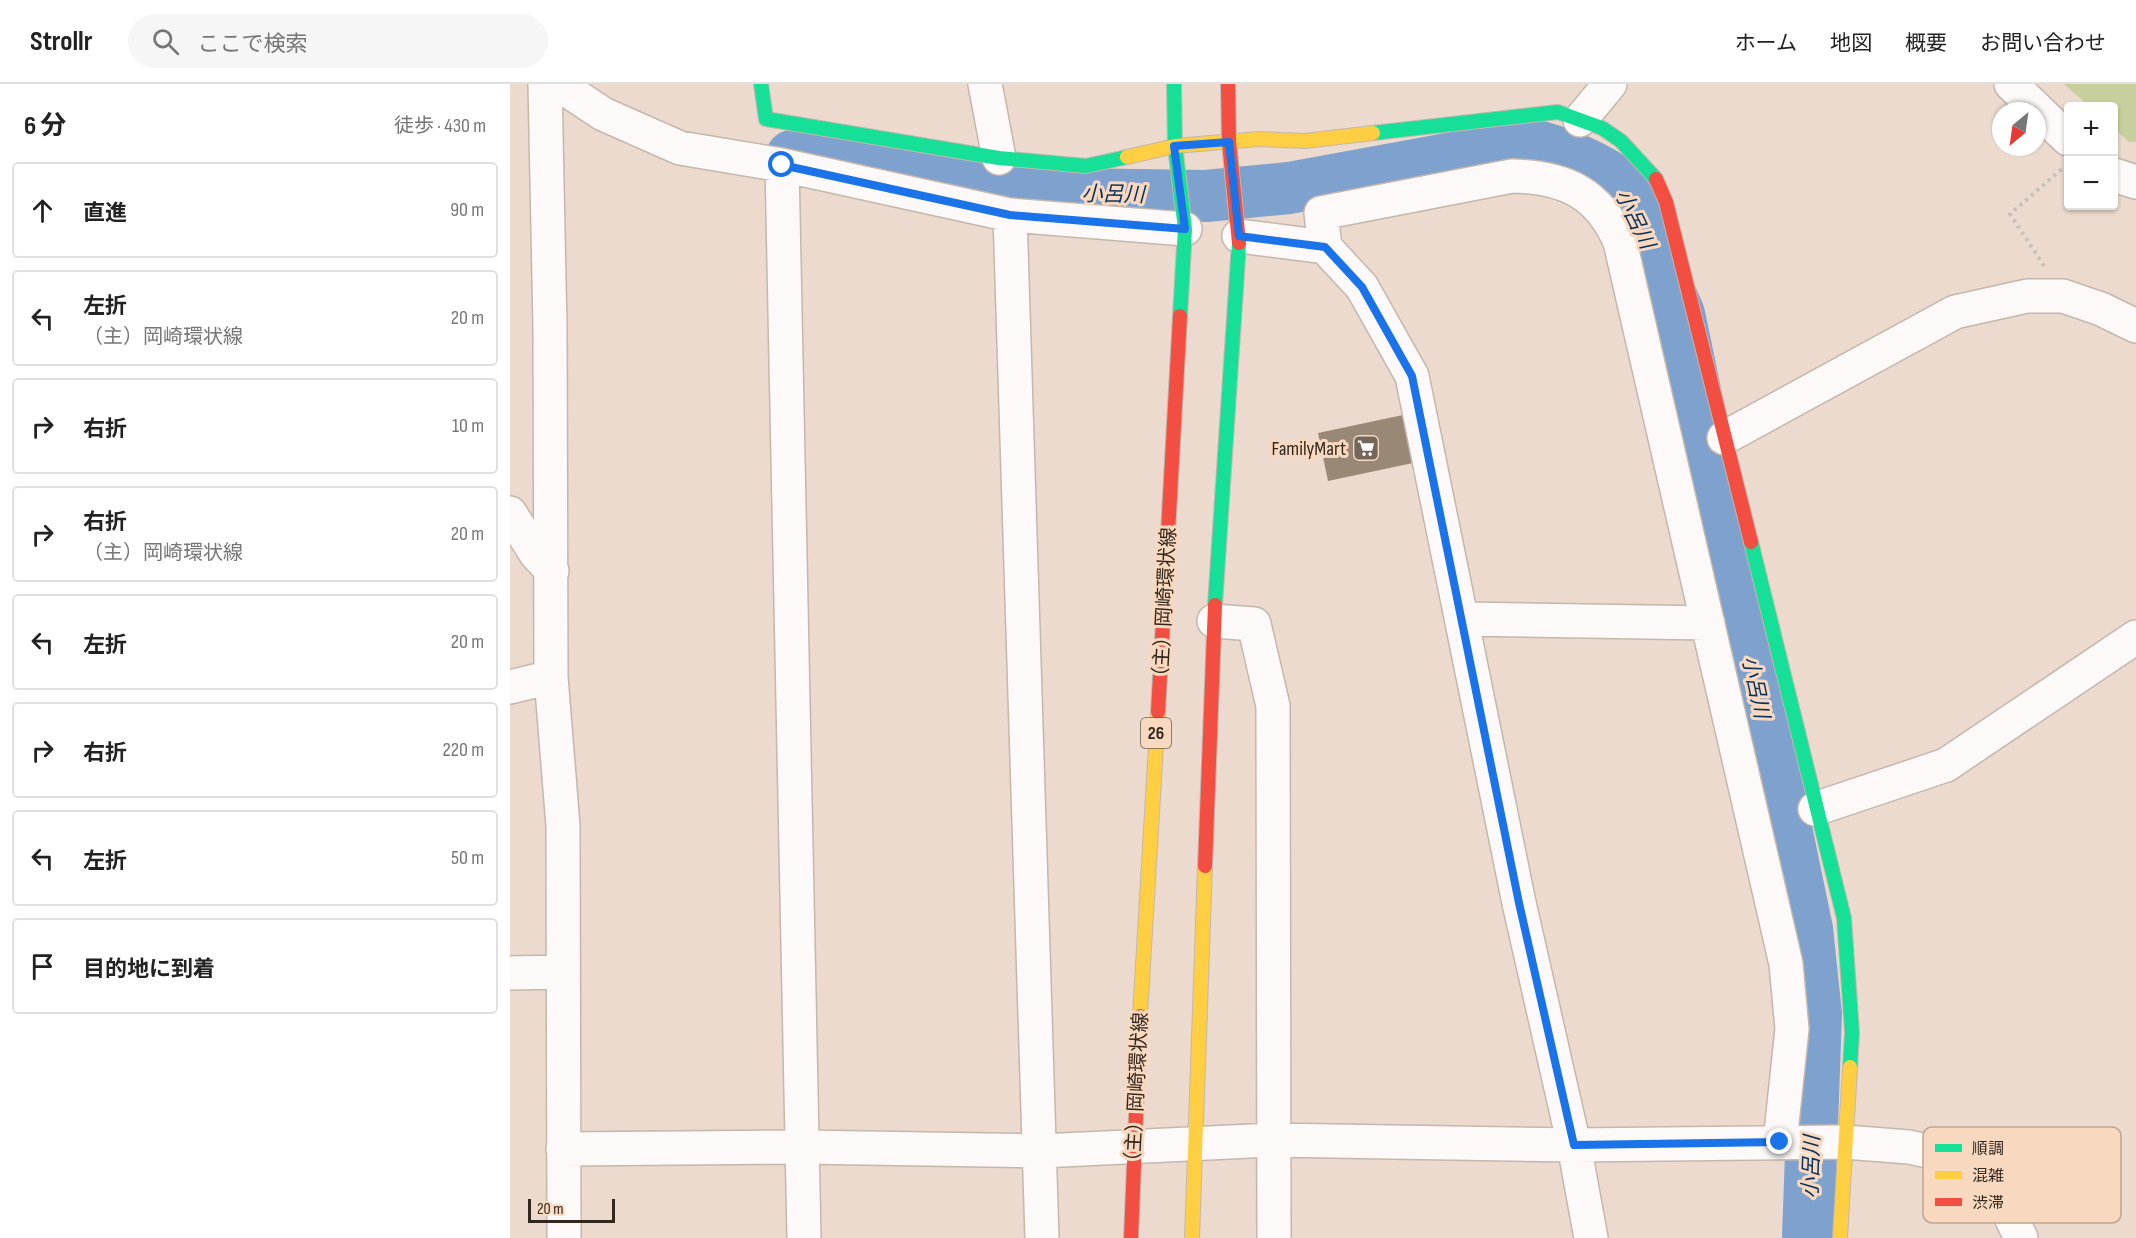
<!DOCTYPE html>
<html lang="ja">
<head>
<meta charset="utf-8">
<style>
	body { margin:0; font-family:"Sofia Sans Condensed","Noto Sans JP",sans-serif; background:#f6f6f6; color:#222 }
	.controls { position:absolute; right:18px; top:18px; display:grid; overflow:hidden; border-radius:6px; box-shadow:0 2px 4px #0004 }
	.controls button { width:54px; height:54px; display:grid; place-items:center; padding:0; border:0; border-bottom:2px solid #e0e0e0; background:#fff; color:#222; font:30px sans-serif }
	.compass { position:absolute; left:1482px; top:18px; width:54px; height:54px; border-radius:50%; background:#fff; box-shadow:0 2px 4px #0004; rotate:209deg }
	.scale { position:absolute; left:18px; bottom:15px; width:87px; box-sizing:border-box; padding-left:6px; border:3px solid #33281e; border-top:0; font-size:16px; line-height:21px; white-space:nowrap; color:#33281e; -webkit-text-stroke:4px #f8d9c0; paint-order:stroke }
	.stop { position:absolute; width:18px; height:18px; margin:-14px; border:4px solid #1a73e8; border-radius:50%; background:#fff }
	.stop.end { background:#1a73e8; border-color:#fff; box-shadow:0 2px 6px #0008 }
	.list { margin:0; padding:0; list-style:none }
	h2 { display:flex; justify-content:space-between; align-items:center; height:78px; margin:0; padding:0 24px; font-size:26px }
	h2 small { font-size:20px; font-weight:400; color:#767676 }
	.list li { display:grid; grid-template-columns:39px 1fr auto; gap:18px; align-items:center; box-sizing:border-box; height:96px; margin:0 12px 12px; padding:0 12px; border:2px solid #e0e0e0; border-radius:6px }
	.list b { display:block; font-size:22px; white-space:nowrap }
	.list p { margin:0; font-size:20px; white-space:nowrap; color:#767676 }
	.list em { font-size:20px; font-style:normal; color:#767676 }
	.icon { flex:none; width:33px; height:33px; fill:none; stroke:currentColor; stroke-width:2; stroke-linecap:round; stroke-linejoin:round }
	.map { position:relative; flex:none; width:1626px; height:1154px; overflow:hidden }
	header { display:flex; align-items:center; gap:36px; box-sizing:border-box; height:84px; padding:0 30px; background:#fff; border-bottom:2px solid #e0e0e0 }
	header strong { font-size:28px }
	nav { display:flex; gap:33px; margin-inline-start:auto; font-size:21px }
	.search { width:420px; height:54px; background:#f6f6f6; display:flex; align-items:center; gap:15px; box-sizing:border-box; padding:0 21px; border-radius:33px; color:#767676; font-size:22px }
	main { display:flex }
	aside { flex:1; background:#fff }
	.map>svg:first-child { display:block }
	.green { fill:#c7d09c }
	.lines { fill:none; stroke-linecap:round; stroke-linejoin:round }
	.river { stroke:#7ea1ce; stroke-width:52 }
	.building { fill:#9a8877 }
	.street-casing { stroke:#c4b7ac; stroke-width:36 }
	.fast-casing { stroke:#c4b7ac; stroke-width:16 }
	.slow-casing { stroke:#c4b7ac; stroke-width:16 }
	.jam-casing { stroke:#c4b7ac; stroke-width:16 }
	.path { stroke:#c6c0bc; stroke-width:4; stroke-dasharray:3 4.5; stroke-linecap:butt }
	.street { stroke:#fcf9f8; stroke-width:33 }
	.fast { stroke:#16e098; stroke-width:14 }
	.slow { stroke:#ffcf43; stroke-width:14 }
	.jam { stroke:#f24e42; stroke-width:14 }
	.route { stroke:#1a73e8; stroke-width:8 }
	.labels { text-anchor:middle; stroke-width:6; stroke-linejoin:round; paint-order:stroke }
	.shield { fill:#f8d9c0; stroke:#6e5d4f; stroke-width:1.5 }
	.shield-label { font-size:18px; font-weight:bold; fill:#33281e }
	.poi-label { font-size:20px; fill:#33281e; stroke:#f8d9c0; text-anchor:end }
	.street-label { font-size:20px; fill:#33281e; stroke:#f8d9c0 }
	.water-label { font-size:21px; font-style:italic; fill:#07305d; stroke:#f8d9c0 }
	.key { fill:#f8d9c0; stroke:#bda48f; stroke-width:1.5 }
	.key-label { font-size:16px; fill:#33281e }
</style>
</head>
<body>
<header>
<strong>Strollr</strong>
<div class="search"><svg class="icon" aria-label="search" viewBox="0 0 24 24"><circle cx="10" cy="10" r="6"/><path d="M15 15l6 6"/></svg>ここで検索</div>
<nav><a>ホーム</a><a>地図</a><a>概要</a><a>お問い合わせ</a></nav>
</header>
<main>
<aside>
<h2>6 分<small>徒歩 · 430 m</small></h2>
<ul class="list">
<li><svg class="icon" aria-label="ahead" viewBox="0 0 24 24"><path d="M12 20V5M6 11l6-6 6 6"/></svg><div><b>直進</b></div><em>90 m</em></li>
<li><svg class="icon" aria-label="left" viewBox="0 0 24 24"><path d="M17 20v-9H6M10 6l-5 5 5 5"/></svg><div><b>左折</b><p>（主）岡崎環状線</p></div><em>20 m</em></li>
<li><svg class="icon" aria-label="right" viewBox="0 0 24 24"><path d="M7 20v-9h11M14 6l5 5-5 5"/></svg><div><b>右折</b></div><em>10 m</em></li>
<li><svg class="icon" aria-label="right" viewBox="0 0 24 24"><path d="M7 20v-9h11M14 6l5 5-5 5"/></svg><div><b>右折</b><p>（主）岡崎環状線</p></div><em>20 m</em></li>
<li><svg class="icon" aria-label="left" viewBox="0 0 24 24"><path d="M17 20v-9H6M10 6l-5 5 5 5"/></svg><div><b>左折</b></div><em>20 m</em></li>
<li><svg class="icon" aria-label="right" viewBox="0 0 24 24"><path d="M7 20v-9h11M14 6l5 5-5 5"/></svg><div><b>右折</b></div><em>220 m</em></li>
<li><svg class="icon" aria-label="left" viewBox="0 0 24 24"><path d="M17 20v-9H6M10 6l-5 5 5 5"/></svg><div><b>左折</b></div><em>50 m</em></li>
<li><svg class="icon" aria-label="arrive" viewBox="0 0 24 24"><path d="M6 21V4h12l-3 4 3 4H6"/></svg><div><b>目的地に到着</b></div></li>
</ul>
</aside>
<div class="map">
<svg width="1626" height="1154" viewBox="0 0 1626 1154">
	<rect width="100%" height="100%" fill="#ebdacd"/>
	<path class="green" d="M1554,0H1626V58H1619L1604,44V22H1579Z"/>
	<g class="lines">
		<path class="river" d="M282,72L558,110L696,112L779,104L1019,60C1052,68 1085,82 1112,101L1169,230L1297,845L1306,930L1298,1154"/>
	</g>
	<path class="building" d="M893,331L903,379L818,397L808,349Z"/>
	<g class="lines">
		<defs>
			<path id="street" d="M35,0L40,244L41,593L53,742L54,1154
				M48,0L93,30L170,64L272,81L500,131L675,145
				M475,0L489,74
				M1501,0L1558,55
				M1070,36L1100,0
				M272,81L294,1154
				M1604,91L1626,98
				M500,131L532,1154
				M729,152L815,163L852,203L902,292L1009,819L1064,1061L1081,1154
				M815,163L811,129L1002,92C1055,93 1089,109 1110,158L1276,880L1282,945L1270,1058
				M1214,354L1445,228L1517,212H1553L1591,225L1626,242
				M0,429L26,470L42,487
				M953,535L1198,539
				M704,537L744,540L763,622L764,1154
				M0,603L41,593
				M1305,725L1436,681L1626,553
				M0,889L52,888
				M53,1065L294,1063L531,1067L763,1056L1064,1061L1335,1058L1399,1063L1466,1078L1481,1092L1511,1154"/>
			<path id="fast" d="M251,0L256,35L489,74L576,82L617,73
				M664,0L665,62L675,145L670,232
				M863,49L1048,28L1092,44L1111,57L1146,95
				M1241,458L1334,834L1342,948L1340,983
				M705,521L729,159"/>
			<path id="slow" d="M617,73L665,62L749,55L795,57L863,49
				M630,932L648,628
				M682,1154L695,782
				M1330,1154L1340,983"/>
			<path id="jam" d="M718,0L719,58L729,159
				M1146,95L1156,118L1241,458
				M648,628L670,232
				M695,782L705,521
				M621,1154L630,932"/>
		</defs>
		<use href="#street" class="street-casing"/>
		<use href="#fast" class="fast-casing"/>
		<use href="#slow" class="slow-casing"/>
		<use href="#jam" class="jam-casing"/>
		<path class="path" d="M1534,182L1500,130L1553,84"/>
		<use href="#street" class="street"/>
		<use href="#fast" class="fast"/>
		<use href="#slow" class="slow"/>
		<use href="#jam" class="jam"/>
	</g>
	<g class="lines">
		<path class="route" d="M272,81L500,131L675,145L664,62L719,58L729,152L815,163L852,203L902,292L1009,819L1064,1061L1270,1058"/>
	</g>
	<defs>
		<symbol id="supermarket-square" viewBox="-11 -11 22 22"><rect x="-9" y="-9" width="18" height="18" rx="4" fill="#73665b" stroke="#f8d9c0"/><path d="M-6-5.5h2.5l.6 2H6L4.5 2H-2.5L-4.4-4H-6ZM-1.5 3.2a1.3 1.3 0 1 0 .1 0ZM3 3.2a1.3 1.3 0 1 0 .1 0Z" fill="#fff"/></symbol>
	</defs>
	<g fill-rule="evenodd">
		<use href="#supermarket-square" x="841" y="349" width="30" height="30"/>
	</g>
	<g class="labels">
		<rect class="shield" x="631" y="634" width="30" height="30" rx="4.5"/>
		<g class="shield-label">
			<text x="646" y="655">26</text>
		</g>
		<g class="poi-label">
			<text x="836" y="371">FamilyMart</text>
		</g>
		<g class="street-label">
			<text transform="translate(654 523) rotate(-87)" y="7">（主）岡崎環状線</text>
			<text transform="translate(626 1008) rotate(-87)" y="7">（主）岡崎環状線</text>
		</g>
		<g class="water-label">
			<text transform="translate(603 110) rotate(1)" y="7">小呂川</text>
			<text transform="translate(1125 135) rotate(64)" y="7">小呂川</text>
			<text transform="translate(1246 603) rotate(78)" y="7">小呂川</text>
			<text transform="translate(1301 1083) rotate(-88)" y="7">小呂川</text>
		</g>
	</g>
	<rect x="1413" y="1043" width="198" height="96" rx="9" class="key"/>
	<rect x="1425" y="1060" width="27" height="8" fill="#16e098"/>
	<rect x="1425" y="1087" width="27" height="8" fill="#ffcf43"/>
	<rect x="1425" y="1114" width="27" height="8" fill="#f24e42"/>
	<g class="key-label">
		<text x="1462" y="1070">順調</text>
		<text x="1462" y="1097">混雑</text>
		<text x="1462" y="1124">渋滞</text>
	</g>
</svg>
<div class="controls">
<button>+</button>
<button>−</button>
</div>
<svg class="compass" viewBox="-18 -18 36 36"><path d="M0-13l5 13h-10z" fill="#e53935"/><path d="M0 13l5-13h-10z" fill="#767676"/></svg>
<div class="scale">20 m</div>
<div class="stop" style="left:272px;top:81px"></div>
<div class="stop end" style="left:1270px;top:1058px"></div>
</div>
</main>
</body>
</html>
